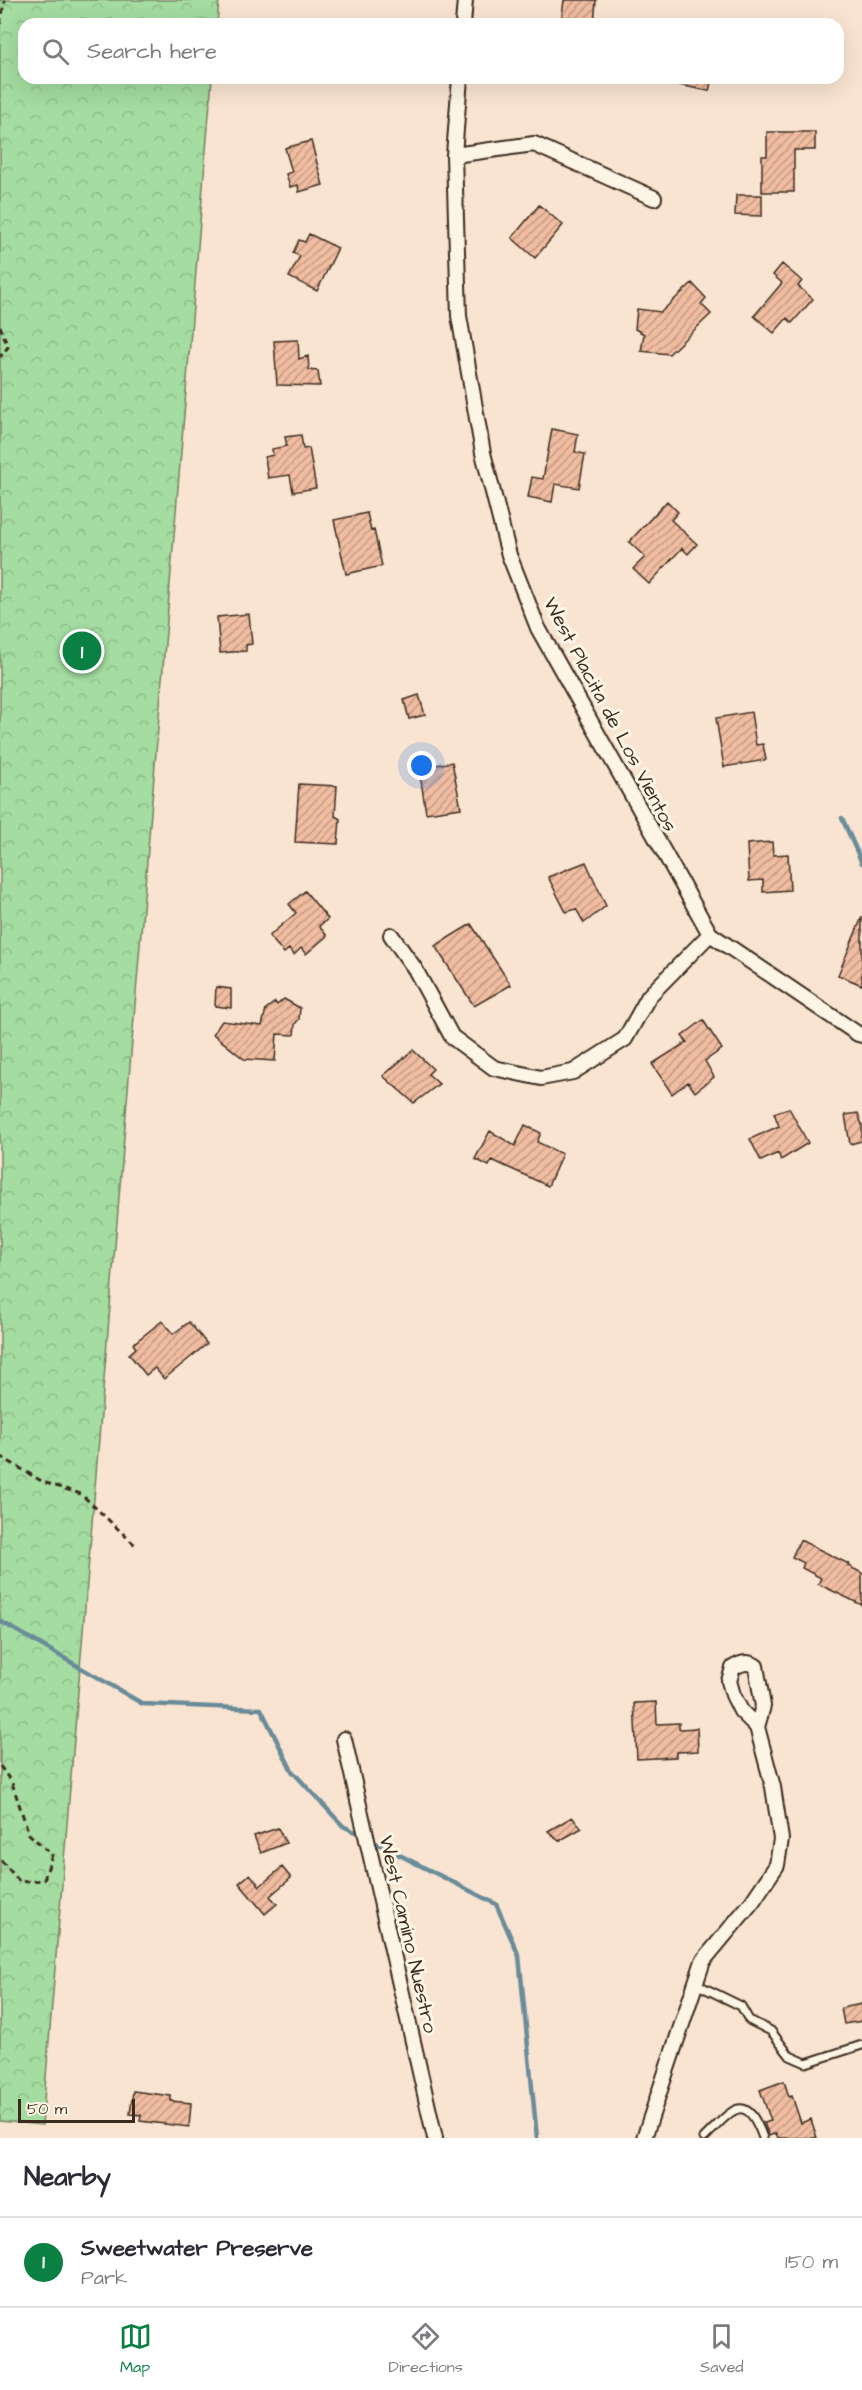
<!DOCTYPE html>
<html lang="en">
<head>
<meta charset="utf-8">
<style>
	body { margin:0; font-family:"Architects Daughter",sans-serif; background:#f7f7f7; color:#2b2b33 }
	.scale { position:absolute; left:18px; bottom:15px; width:117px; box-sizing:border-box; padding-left:6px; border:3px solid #3b2a1e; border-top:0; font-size:16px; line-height:21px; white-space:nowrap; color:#3b2a1e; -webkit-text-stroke:4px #fcf5e5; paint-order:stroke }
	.you { position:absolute; left:422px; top:766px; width:21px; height:21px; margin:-15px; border:4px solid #fff; border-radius:50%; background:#1a73e8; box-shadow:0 0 0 9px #1a73e833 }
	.badge { display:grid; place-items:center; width:39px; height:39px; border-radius:50%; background:#0b8043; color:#fff; font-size:20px; font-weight:700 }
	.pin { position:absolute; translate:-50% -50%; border:3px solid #fff; box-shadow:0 2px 6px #0006 }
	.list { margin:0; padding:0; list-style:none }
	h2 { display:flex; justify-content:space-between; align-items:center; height:78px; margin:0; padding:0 24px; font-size:26px }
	h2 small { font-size:20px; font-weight:400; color:#7c7c81 }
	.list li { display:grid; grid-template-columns:39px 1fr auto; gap:18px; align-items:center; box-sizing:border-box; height:90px; padding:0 24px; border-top:2px solid #e1e1e2 }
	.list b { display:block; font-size:22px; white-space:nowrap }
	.list p { margin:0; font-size:20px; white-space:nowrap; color:#7c7c81 }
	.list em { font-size:20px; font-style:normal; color:#7c7c81 }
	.icon { flex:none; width:33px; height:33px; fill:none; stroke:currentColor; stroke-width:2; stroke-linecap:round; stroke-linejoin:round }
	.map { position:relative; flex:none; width:862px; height:2138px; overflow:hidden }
	.search { position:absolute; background:#fff; box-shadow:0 6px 24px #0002; left:18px; right:18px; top:18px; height:66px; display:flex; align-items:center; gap:15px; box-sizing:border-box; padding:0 21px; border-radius:18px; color:#7c7c81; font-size:22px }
	.sheet { height:168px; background:#fff }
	nav { display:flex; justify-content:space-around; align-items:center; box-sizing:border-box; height:84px; border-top:2px solid #e1e1e2; background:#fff; font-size:16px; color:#7c7c81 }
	nav a { display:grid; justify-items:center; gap:3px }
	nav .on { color:#0b8043 }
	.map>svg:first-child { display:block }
	.park { fill:url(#park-crowns); stroke:#708360; stroke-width:1.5 }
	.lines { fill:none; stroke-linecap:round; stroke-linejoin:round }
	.stream { stroke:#6a8b99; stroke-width:4.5 }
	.building { fill:url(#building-hatch); stroke:#3b2a1e; stroke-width:1.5 }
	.lane-casing { stroke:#3b2a1e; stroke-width:11 }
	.street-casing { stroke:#3b2a1e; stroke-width:18 }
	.path { stroke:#3b2a1e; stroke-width:3; stroke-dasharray:6 4.5; stroke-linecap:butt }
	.lane { stroke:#fcf5e5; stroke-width:7 }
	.street { stroke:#fcf5e5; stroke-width:14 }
	.labels { text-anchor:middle; stroke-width:6; stroke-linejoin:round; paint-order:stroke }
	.street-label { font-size:20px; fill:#3b2a1e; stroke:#fcf5e5 }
</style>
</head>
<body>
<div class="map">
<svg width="862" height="2138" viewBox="0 0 862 2138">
	<defs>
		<pattern id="park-crowns" width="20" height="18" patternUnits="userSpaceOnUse" patternTransform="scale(1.5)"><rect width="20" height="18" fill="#a4dca1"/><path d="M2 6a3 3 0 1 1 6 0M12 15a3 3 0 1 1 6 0" fill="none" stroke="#8ebd8a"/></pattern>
		<pattern id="building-hatch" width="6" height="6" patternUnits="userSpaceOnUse" patternTransform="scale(1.5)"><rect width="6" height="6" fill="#f1bda2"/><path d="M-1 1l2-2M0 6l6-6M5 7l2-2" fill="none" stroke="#c49a83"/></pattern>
	</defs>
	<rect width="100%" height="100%" fill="#f9e4d1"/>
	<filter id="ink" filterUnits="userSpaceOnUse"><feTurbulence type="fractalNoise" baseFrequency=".0167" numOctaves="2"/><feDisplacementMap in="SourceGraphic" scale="12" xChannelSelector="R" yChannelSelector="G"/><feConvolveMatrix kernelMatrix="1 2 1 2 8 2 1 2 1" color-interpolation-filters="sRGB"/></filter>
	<g filter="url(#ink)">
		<path class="park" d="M0,0H219L217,24H24V78H212L42,2125L0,2121Z"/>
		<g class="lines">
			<path class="stream" d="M842,818L862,863
				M0,1621L143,1704L261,1709L292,1771L343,1826L363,1836
				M370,1840L496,1904L519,1956L537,2138"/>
		</g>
		<path class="building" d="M564,0H596L594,24H561Z
			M675,78H712L709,91L674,84Z
			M767,132H815V150H794V192H762V156H767Z
			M311,141L323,185L299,192L298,185L290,187L286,174L292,172L285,148Z
			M736,195H762V216L735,215Z
			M539,205L563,225L535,258L512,238Z
			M309,234L338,248L317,291L289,277L300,256L293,253L299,240L305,242Z
			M782,264L802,281L798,286L813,299L792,323L787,318L774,333L754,316L782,283L773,275Z
			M692,283L706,298L701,304L711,314L669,354L641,351L644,334L635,329L637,309L661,312Z
			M298,340L299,359L308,356L309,370L318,371L320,386L277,385L274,341Z
			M552,429L578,434L575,452L585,454L579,488L555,484L552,502L528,497L532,477L543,479Z
			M301,435L303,449L309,448L316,488L293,492L290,475L268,478L265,457L273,455L272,449L287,446L285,437Z
			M667,501L678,512L671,520L697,544L688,554L682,548L649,584L633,569L645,557L629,542Z
			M367,513L371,531L374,530L382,566L346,574L334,520Z
			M249,614L252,644L246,645V651L220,653L217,617Z
			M419,695L425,715L409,719L404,700Z
			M751,712L756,745L763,744L766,760L724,767L716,718Z
			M452,762L461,808L426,813L419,768Z
			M299,784L337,786L335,816L340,819L338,844L295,842Z
			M772,842L773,855L788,854L790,890L763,892V880L749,881L747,844Z
			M586,862L606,906L584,923L576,909L566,912L548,877Z
			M305,891L328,919L319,926L327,936L306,954L301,948L294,955L289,949L284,953L269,936L296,913L289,904Z
			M862,917V985L838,975Z
			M471,924L511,985L474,1006L435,946Z
			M216,987L231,989V1008L215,1006Z
			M284,999L300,1008L299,1019L295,1024L294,1035L277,1034L275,1061L244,1059L213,1034L222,1021L262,1026L266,1009L275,1002L277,1005Z
			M703,1020L722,1049L705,1061L714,1077L695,1092L688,1082L672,1094L652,1064L687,1042L682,1036Z
			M413,1050L433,1069L428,1074L439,1084L414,1103L383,1076Z
			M789,1108L808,1143L781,1160L778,1153L761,1161L750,1139L779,1126L774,1113Z
			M858,1113L862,1125V1141L850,1144L845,1115Z
			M525,1125L541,1133L537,1142L562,1154L548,1186L492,1160L489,1166L475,1159L490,1131L515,1146Z
			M162,1321L173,1334L189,1322L207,1344L164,1379L155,1368L146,1375L129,1354L136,1348L133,1344Z
			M800,1540L849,1564L848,1566L862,1573V1605L818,1584L821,1578L802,1568L804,1563L792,1557Z
			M656,1702L657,1724L679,1723V1729L697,1728L698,1751L676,1752V1757L637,1759L634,1703Z
			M572,1817L582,1828L559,1841L548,1831Z
			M278,1828L286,1843L261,1853L254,1836Z
			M282,1867L291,1878L270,1896L277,1904L265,1914L239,1883L250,1874L260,1886Z
			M862,2004V2021L844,2024L841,2008Z
			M784,2081L789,2097L792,2096L801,2123L811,2119L817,2138H778L776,2133L769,2136L764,2123L771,2121L760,2090Z
			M133,2091L171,2096V2101L191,2103L189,2127L140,2121L141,2115L130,2114Z"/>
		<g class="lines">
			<defs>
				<path id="lane" d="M696,1984L741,2006L749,2020L771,2031L790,2056L806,2063L862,2045
					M704,2138C731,2112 745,2088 763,2138"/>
				<path id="street" d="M463,24L465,0
					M460,78L454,155L459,316L483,453L509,555L538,628L710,934L858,1034L862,1035
					M454,155L534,144L654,198
					M391,935L415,969L452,1037L494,1068L541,1078L573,1072L625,1039L649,996L710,934
					M344,1739L435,2138
					M644,2138L703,1961L752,1902L777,1865L781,1839L773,1787L757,1727L741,1711L733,1695L729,1681L733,1668C741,1663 747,1661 756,1666L763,1706L757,1727"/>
			</defs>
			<use href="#lane" class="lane-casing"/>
			<use href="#street" class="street-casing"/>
			<path class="path" d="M0,24L5,0
				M0,326L8,347L0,357
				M0,1456L43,1482L81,1494L135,1545
				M0,1766L12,1783L29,1834L52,1855L44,1880L20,1882L0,1859"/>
			<use href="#lane" class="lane"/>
			<use href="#street" class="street"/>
		</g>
	</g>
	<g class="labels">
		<g class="street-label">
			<text transform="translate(611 714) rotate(62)" y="7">West Placita de Los Vientos</text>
			<text transform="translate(409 1934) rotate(77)" y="7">West Camino Nuestro</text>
		</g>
	</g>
</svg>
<div class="scale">50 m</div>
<div class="you"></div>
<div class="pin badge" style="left:82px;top:651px">1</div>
<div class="search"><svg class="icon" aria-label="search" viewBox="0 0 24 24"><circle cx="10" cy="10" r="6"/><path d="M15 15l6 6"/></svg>Search here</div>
</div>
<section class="sheet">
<h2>Nearby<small></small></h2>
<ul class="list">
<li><span class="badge">1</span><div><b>Sweetwater Preserve</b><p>Park</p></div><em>150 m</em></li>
</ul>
</section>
<nav>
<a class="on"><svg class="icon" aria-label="map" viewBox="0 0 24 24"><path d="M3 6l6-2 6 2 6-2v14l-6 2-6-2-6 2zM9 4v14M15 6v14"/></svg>Map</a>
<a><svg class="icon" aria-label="directions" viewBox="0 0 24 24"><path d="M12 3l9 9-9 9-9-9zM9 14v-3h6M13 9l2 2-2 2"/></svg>Directions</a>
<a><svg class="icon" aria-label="saved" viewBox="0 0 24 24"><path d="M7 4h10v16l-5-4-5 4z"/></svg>Saved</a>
</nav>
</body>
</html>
